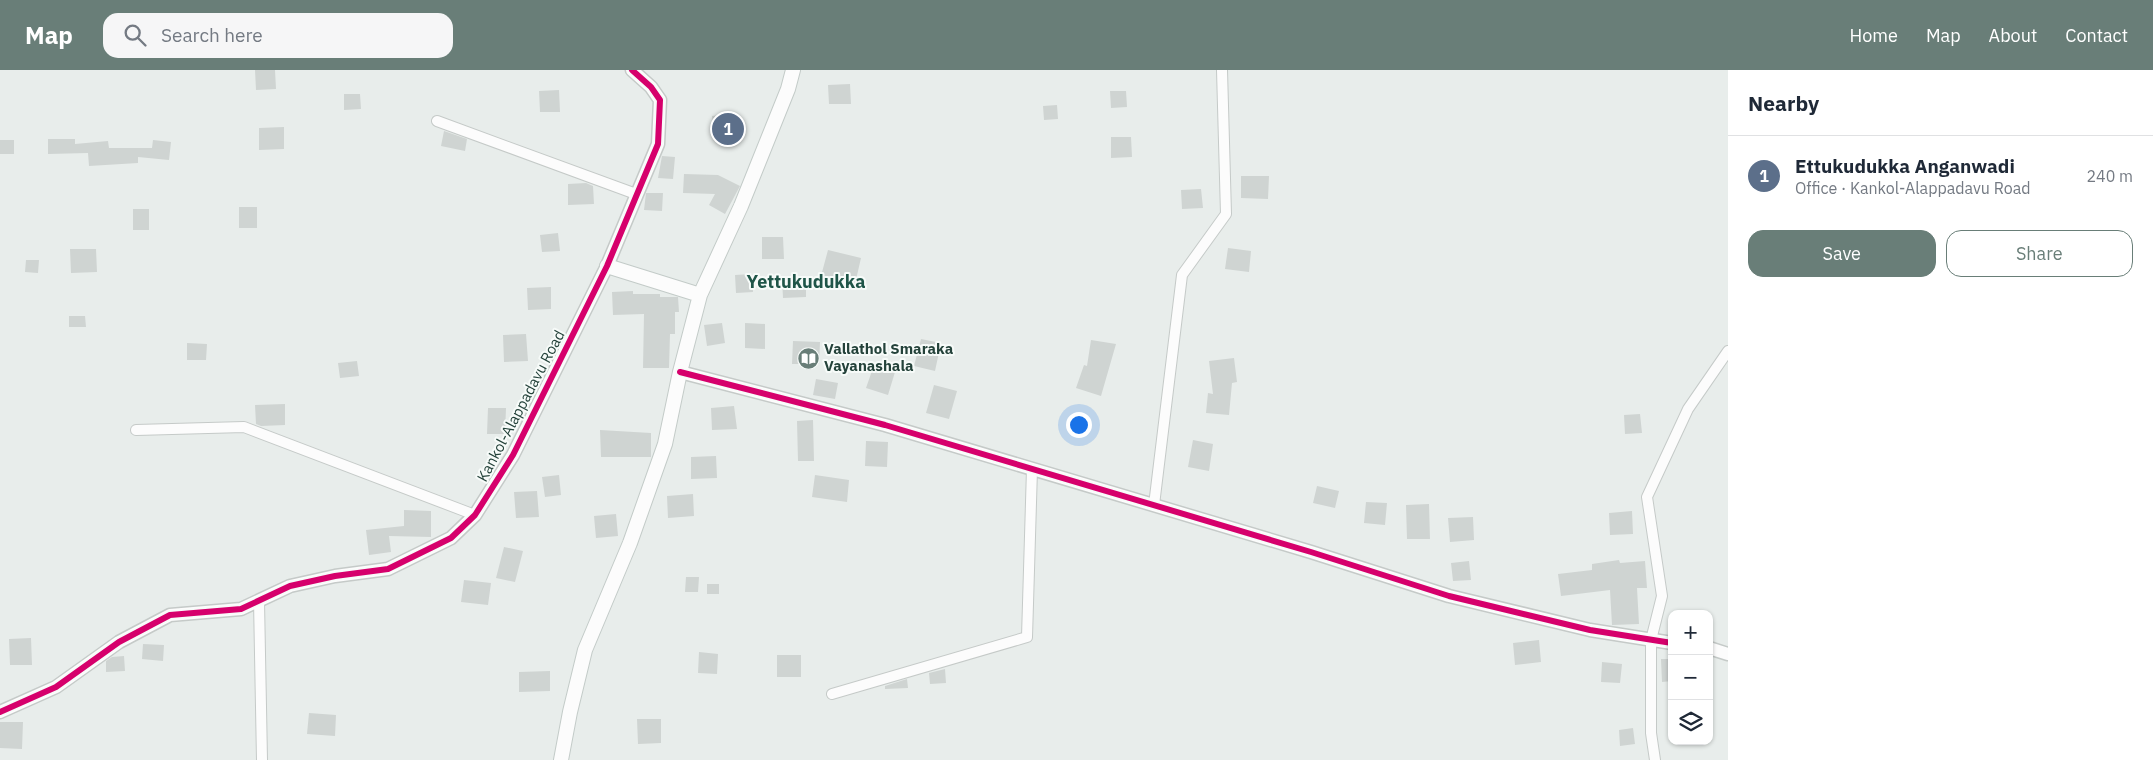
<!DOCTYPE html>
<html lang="en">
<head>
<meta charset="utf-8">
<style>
	body { margin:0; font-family:"IBM Plex Sans",sans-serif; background:#f6f6f7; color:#1f2937 }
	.controls { position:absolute; right:15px; bottom:15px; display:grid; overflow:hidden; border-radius:10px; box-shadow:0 1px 4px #0004 }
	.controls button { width:45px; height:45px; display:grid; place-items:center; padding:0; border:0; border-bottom:1px solid #e0e1e3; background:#fff; color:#1f2937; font:25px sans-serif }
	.you { position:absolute; left:1078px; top:354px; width:18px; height:18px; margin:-12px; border:4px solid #fff; border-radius:50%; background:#1a73e8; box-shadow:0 0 0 8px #1a73e833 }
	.badge { display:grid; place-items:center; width:32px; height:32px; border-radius:50%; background:#697e78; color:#fff; font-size:16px; font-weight:700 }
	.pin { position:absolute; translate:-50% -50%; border:2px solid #fff; box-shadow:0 1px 5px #0006 }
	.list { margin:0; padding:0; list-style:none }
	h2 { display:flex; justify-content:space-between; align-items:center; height:65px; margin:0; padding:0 20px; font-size:21px }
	h2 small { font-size:16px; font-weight:400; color:#747a83 }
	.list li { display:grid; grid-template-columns:32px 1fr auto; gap:15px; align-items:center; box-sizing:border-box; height:80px; padding:0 20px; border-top:1px solid #e0e1e3 }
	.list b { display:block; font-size:19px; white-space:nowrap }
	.list p { margin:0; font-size:16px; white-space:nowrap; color:#747a83 }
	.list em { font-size:16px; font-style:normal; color:#747a83 }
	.actions { display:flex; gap:10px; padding:15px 20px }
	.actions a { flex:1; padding:11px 0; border:1px solid #697e78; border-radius:15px; text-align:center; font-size:18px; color:#697e78 }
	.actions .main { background:#697e78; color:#fff }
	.icon { flex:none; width:28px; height:28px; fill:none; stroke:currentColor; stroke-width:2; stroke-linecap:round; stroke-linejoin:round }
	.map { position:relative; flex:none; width:1728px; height:690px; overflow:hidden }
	header { display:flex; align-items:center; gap:30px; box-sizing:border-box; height:70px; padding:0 25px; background:#697e78; color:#fff }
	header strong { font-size:24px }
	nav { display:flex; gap:28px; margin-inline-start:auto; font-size:18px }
	.search { width:350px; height:45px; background:#f6f6f7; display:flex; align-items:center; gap:12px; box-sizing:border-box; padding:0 18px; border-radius:15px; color:#747a83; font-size:19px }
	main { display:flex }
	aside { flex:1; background:#fff }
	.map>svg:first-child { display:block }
	.building { fill:#cfd4d2 }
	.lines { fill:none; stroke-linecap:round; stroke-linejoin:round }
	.minor-casing { stroke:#c5cac8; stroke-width:12 }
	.tertiary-casing { stroke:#c5cac8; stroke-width:15 }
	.secondary-casing { stroke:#c3cbc8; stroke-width:16 }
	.minor { stroke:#fcfcfc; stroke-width:10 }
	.tertiary { stroke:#fcfcfc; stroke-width:12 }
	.secondary { stroke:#fcfcfc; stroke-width:14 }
	.cycleway-casing { stroke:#f7fbf9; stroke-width:9 }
	.cycleway { stroke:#d6006c; stroke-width:6 }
	.labels { text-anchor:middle; stroke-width:4; stroke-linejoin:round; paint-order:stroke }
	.poi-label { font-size:15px; font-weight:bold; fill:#24423a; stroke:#f7fbf9; text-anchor:start }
	.street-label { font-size:15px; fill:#24423a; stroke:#f7fbf9 }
	.quarter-label { font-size:18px; font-weight:bold; fill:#1f5548; stroke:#f7fbf9 }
</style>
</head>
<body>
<header>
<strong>Map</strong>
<div class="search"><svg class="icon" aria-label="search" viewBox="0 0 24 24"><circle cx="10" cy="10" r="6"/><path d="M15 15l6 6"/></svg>Search here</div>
<nav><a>Home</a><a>Map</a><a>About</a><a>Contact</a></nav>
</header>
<main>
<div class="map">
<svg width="1728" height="690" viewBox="0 0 1728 690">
	<rect width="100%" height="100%" fill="#e8edeb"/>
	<path class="building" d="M255,0H275L276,19L256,20Z
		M850,14L851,34H829L828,15Z
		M559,20L560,42H540L539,21Z
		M1110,21H1126L1127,37L1111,38Z
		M344,24H360L361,39L344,40Z
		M1057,35L1058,49L1044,50L1043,36Z
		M732,44L734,64L714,66L712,46Z
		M284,57V79L259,80V58Z
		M444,61L467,69L465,81L441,76Z
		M1111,67H1131L1132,87L1111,88Z
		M48,69H75V74L108,71L109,78H152L153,70L171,72L169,90L138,87V93L89,96L88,83L48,84Z
		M0,70H14V84H0Z
		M662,86L675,87L673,109L658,108Z
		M684,104L718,105L740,116L725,144L709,135L715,124L683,123Z
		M1241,106H1269L1268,129L1241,128Z
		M586,113L593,116L594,134L568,135V114Z
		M1201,119L1203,138L1182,139L1181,120Z
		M646,123H663L662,141L644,140Z
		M239,137H257V158H239Z
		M133,139H149V160H133Z
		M558,163L560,181L542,182L540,165Z
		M762,167H783L784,189H762Z
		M1228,178L1251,181L1249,202L1225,199Z
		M70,179H96L97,202L71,203Z
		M828,180L861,188L855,214L821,206Z
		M26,190H39L38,203L25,202Z
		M752,204L753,222L736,223L735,205Z
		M806,207V227L783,228L782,208Z
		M551,217V239L528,240L527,218Z
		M633,221V224H660V227H678L679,242H675V264H670L669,298H643L644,244L613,245L612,222Z
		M69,246H85L86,257H69Z
		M722,253L725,273L707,276L704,255Z
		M745,253L765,254V279L745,278Z
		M526,264L528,291L504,292L503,265Z
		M921,269L941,273L935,301L914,296Z
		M1091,270L1116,274L1101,326L1076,318L1084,295L1087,296Z
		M793,271L820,272L819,294H792Z
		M187,273L207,274L206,290H187Z
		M1234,288L1237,312L1232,313L1229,345L1206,343L1208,323L1213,324L1209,291Z
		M357,291L359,306L340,308L338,293Z
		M874,295L895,302L888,325L866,318Z
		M816,309L838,313L835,329L813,325Z
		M934,315L957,321L949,349L926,343Z
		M285,334V355L261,356L256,354L255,335Z
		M734,336L737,359L712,360L711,338Z
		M488,338H506L505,364H487Z
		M1640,344L1642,363L1625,364L1624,345Z
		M813,350L814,391H798L797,351Z
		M600,360L651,363V387H601Z
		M1193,370L1213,374L1209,401L1188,397Z
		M866,371L888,372L887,397L865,396Z
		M716,386L717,408L691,409V387Z
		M559,405L561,425L545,427L542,407Z
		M815,405L849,410L847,432L812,427Z
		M1317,416L1339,421L1335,438L1313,433Z
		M537,421L539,447L516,448L514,422Z
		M693,424L694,446L668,448L667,426Z
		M1366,432L1387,433L1385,455L1364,453Z
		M1429,434L1430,469H1407L1406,435Z
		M404,440L431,441V467L389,466L391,482L369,485L366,460L404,456Z
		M1632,441L1633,464L1610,465L1609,443Z
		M616,444L618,466L596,468L594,446Z
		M1473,447L1474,470L1450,472L1448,448Z
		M504,477L523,481L515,512L496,508Z
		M1619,490L1620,493L1645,491L1647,518H1637L1639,554L1612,555L1610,520L1561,526L1558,504L1592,500V494Z
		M1469,491L1471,510L1453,511L1451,493Z
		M686,507H699L698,522H685Z
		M464,510L491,513L488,535L461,532Z
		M707,514H719V524H707Z
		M31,568L32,595H10L9,569Z
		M1539,570L1541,592L1515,595L1513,573Z
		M143,574L164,575L163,591L142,589Z
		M699,582L718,584L717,604L698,603Z
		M777,585H801V607H777Z
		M124,586L125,601L106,602V591L112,587Z
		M1661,589H1672V611L1662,612Z
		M1602,592L1622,594L1620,613L1601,612Z
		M945,599L946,613L930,614L929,603Z
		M550,601V621L519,622V602Z
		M907,609L908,618L885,619V616Z
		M309,643L336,645L335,666L307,664Z
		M637,649H661V673L638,674Z
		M0,652H23L22,679L0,678Z
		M1633,658L1635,674L1620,676L1619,660Z"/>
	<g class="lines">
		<defs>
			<path id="minor" d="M437,51L636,124
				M136,360L244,357L475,445
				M1154,435L1182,205L1226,144L1222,0
				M259,531L262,690
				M832,624L1027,567L1032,399
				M1655,690L1651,663V570L1662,526L1647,427L1688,339L1728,281"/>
			<path id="tertiary" d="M680,302L885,355L1311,482L1449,526L1590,560L1672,573
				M1709,578L1728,584
				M0,642L56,617L119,572L170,545L241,539L290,516L335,506L388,499L451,468L475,445L513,385L607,196L658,74L660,30L651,17L632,0"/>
			<path id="secondary" d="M607,196L700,225
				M561,690L570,642L585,580L630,473L665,374L680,302L700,225L741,136L788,19L793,0"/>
		</defs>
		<use href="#minor" class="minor-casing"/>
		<use href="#tertiary" class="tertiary-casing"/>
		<use href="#secondary" class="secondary-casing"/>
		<use href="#minor" class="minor"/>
		<use href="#tertiary" class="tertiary"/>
		<use href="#secondary" class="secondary"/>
		<defs>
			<path id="cycleway" d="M680,302L885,355L1311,482L1449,526L1590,560L1672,573
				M0,642L56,617L119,572L170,545L241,539L290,516L335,506L388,499L451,468L475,445L513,385L607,196L658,74L660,30L651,17L632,0"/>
		</defs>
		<use href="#cycleway" class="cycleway-casing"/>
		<use href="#cycleway" class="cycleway"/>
	</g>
	<defs>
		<symbol id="library-disc" viewBox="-11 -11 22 22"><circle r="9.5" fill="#697e78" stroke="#f7fbf9"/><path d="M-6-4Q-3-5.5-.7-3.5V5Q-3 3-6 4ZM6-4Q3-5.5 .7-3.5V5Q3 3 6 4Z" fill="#fff"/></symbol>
	</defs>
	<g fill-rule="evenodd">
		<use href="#library-disc" x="796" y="276" width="25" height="25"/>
	</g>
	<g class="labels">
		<g class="poi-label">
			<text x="824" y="284">Vallathol Smaraka<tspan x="824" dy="17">Vayanashala</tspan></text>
		</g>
		<g class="street-label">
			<text transform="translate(521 336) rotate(-62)" y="5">Kankol-Alappadavu Road</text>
		</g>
		<g class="quarter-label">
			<text x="806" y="218">Yettukudukka</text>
		</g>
	</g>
</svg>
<div class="controls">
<button>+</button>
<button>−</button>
<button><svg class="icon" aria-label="layers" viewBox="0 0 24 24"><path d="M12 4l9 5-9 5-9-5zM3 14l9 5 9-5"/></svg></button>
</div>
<div class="you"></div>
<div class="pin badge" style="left:728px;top:59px;background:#5c6f8a">1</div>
</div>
<aside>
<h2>Nearby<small></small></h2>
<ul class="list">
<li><span class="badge" style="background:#5c6f8a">1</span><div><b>Ettukudukka Anganwadi</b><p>Office · Kankol-Alappadavu Road</p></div><em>240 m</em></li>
</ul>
<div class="actions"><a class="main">Save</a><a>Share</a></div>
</aside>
</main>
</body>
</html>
